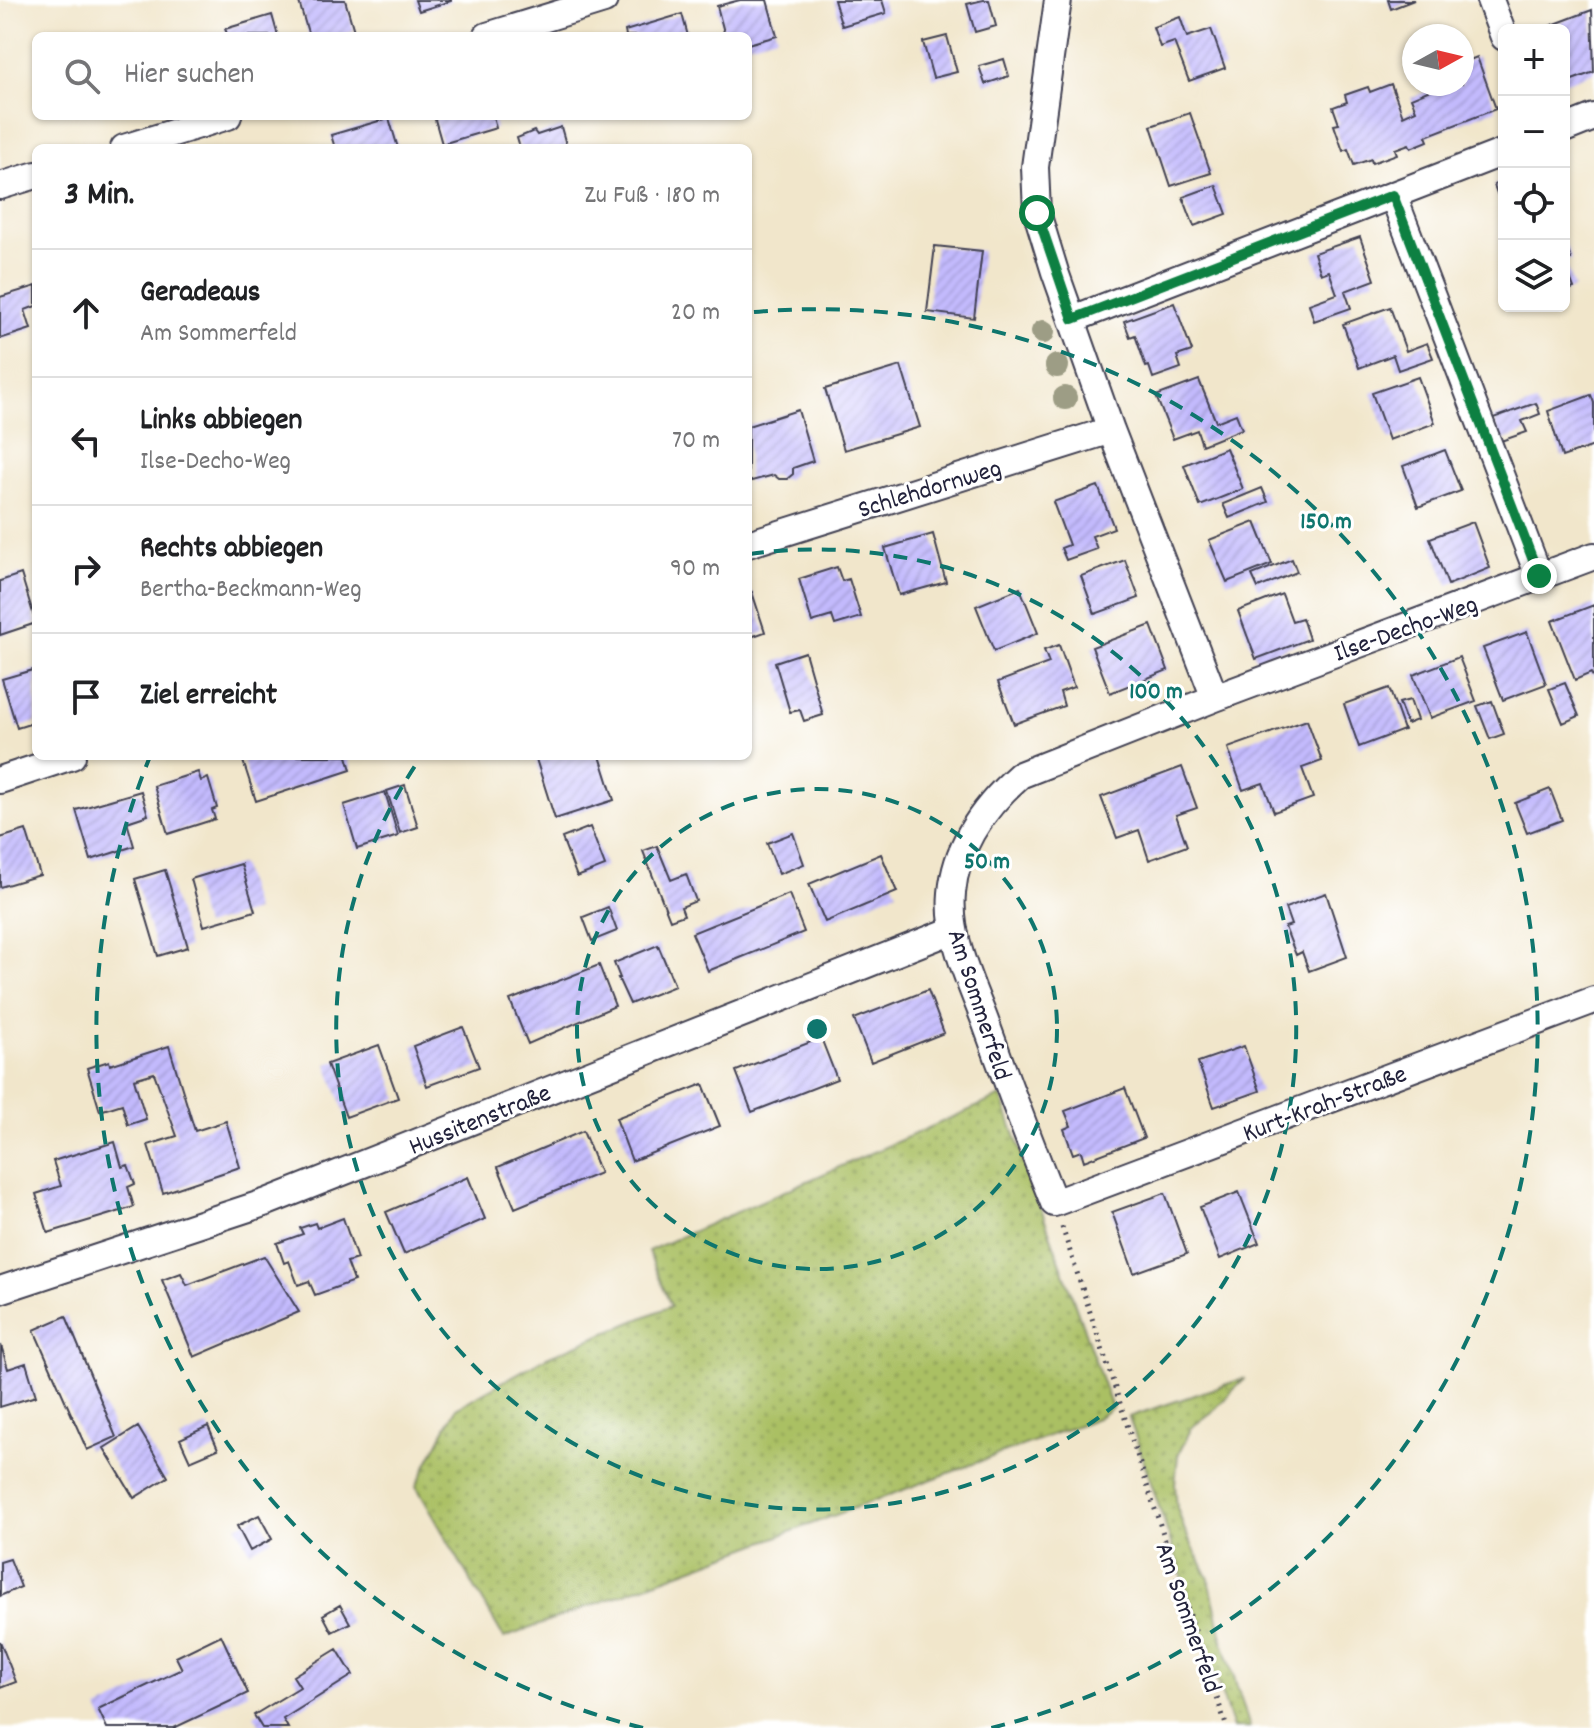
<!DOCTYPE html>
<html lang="de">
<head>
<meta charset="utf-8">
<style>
	body { margin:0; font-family:Dekko,sans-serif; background:#f6f6f6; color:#202124 }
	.controls { position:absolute; right:24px; top:24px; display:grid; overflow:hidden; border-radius:12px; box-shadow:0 2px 6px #0004 }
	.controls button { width:72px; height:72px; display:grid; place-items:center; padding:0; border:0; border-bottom:2px solid #e0e0e0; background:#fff; color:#202124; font:40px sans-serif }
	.compass { position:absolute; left:1402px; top:24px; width:72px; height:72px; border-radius:50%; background:#fff; box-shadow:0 2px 6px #0004; rotate:82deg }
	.stop { position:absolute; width:24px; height:24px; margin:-18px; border:6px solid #0b8043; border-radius:50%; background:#fff }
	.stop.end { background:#0b8043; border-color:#fff; box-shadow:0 2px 8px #0008 }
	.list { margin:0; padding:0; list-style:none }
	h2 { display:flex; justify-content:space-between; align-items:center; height:104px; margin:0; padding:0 32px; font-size:34px }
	h2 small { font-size:26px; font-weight:400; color:#757577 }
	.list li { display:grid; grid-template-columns:52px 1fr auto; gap:24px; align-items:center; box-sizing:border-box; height:128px; padding:0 32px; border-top:2px solid #e0e0e0 }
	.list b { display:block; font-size:30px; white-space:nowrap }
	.list p { margin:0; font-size:26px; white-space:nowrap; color:#757577 }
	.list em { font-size:26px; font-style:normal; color:#757577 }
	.icon { flex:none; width:44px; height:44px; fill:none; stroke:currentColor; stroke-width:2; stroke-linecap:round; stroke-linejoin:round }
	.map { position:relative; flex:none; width:1594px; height:1728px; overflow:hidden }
	.search { position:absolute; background:#fff; box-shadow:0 2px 6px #0004; left:32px; top:32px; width:720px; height:88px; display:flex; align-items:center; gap:20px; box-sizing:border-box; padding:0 28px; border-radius:12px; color:#757577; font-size:30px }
	.panel { position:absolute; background:#fff; box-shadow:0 2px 6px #0004; left:32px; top:144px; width:720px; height:616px; border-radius:12px }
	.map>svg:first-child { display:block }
	.grass { fill:url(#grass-dots); stroke:#667150; stroke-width:2 }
	.building { fill:url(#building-hatch) }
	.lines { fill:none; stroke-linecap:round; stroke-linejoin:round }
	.minor-casing { stroke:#413f51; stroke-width:30 }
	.path { stroke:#413f51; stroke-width:5; stroke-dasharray:2 6; stroke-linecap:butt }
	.minor { stroke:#fff; stroke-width:26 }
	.tree { fill:#9d9d85 }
	.route { stroke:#0b8043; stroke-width:10 }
	.ring { fill:none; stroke:#0f766e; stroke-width:4; stroke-dasharray:14 10 }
	.labels { text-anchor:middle; stroke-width:6; stroke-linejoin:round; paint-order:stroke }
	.street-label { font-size:26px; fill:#22223b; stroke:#fff }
	.centre { fill:#0f766e; stroke:#fff; stroke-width:4 }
	.ring-label { font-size:24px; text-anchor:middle; font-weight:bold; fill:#0f766e; stroke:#fff; stroke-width:6; stroke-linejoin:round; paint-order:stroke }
</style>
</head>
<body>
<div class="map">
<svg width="1594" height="1728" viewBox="0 0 1594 1728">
	<defs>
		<pattern id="grass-dots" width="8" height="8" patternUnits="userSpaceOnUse" patternTransform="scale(2)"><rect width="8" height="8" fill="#aac064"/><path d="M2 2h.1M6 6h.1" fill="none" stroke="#8a9c54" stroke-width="1.8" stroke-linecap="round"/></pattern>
		<pattern id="building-hatch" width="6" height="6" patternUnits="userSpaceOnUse" patternTransform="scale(2)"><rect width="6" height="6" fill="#c3bafd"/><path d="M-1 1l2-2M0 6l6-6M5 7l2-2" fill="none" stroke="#a7a0da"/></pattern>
	</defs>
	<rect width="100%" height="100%" fill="#fff"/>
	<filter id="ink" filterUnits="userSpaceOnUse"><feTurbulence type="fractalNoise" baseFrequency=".0125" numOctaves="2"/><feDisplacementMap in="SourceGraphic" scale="16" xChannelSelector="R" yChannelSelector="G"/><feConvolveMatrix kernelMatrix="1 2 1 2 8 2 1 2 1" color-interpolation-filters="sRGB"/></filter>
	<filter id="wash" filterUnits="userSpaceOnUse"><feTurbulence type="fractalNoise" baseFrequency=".006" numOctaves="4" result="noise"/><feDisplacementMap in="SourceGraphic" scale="32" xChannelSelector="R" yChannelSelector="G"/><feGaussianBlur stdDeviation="1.8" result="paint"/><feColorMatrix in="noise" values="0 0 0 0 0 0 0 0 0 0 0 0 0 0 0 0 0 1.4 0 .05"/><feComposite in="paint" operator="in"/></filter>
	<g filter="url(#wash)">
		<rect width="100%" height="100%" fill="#f1e6cb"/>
		<path class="grass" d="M1001,1096L1112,1408L1097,1418L504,1638L416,1486L456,1408L547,1357L671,1306L648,1251Z
			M1245,1378L1212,1412L1192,1427L1178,1455L1175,1485L1177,1508L1185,1531L1209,1579L1223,1642L1250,1728H1233L1129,1417Z"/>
		<g id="blocks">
			<path class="building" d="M305,0H345L354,31L339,36H309L299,2Z
				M415,0H451V1L419,11Z
				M740,0H767L777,36L748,44V36H725L717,6Z
				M834,0H882L886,13L842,26Z
				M983,0H989L996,26L975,32L967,4Z
				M1388,0H1414L1391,9Z
				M1592,10L1594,72L1564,83V30H1539Z
				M682,14L688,36H626L625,31Z
				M272,15L278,36H228L225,29Z
				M1180,17L1187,37L1211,29L1225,68L1189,81L1174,42L1160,47L1153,27Z
				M947,36L957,72L933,78L923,42Z
				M1477,57L1496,109L1426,136L1428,141L1411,148L1409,144L1395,149L1397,154L1372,163L1371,159L1354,165L1348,149L1343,151L1334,125L1339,124L1333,107L1347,102L1345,95L1368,87L1370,92L1391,84L1403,116L1416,110L1411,98L1435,88L1434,84H1462V63Z
				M1004,59L1009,76L985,84L979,66Z
				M1190,113L1211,173L1171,186L1151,126Z
				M434,116H493L496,128L442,144Z
				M389,118L398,148H335L331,135Z
				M561,127L567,148H520L517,138L534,131L537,135Z
				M1504,181V212L1494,185Z
				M1216,185L1227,214L1194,226L1183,197Z
				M1360,237L1375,280L1345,291L1351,308L1314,321L1309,304L1337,294L1329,271L1321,274L1314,253Z
				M1564,241L1571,259L1564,262L1574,288L1564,292Z
				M935,246L982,251L974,318L927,312Z
				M36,286V306L25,310L31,329L0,339V297Z
				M1174,303L1192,351L1177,356L1181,368L1153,378L1149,366L1146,367L1135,335L1130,337L1124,321Z
				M1390,307L1406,351L1427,343L1433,358L1398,370L1393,355L1359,368L1343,324Z
				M901,366L920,427L844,450L825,389Z
				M1418,377L1435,423L1389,440L1372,393Z
				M1199,380L1216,422L1236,414L1242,429L1202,445L1197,430L1173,439L1156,396Z
				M1591,395L1594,403V446L1562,457L1548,411Z
				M1536,403L1540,414L1522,421L1527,432L1501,441L1493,418Z
				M798,410L813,461L793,468V474L787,479H779L774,475L748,482V426Z
				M1226,448L1243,489L1200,506L1184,465Z
				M1445,450L1461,491L1418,507L1403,466Z
				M1098,486L1114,528L1092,536L1097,549L1066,560L1061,548L1069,545L1053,502Z
				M1262,488L1268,502L1229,518L1223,504Z
				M1255,522L1272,564L1227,582L1209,540Z
				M1473,522L1490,568L1448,585L1430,538Z
				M933,534L946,582L899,595L885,548Z
				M1292,559L1297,572L1258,588L1252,575Z
				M1125,560L1139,598L1095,614L1081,576Z
				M837,567L842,581L849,579L861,617L835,625L832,616L812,622L799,579Z
				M21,574L36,623L0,635V581Z
				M1020,588L1038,633L994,651L976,606Z
				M752,592L765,632L748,638V594Z
				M1282,594L1292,621L1302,618L1309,639L1256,659L1238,611Z
				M1594,605V679L1591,673L1575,680L1552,621Z
				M1151,625L1168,670L1110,693L1092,647Z
				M1527,632L1546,684L1503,700L1483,648Z
				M1059,645L1074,687L1060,692L1064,706L1014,724L998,682L1049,663L1044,650Z
				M805,652L823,715L804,721L800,710L790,712L775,662Z
				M1459,657L1476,701L1430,718L1413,675Z
				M36,669V722L17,728L2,679Z
				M1565,683L1579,716L1563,723L1549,689Z
				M1389,688L1404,730L1359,747L1344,704Z
				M1410,700L1417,720L1407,724L1399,703Z
				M1492,701L1504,734L1490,739L1477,706Z
				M1307,720L1322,761L1302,768L1313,798L1274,812L1263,783L1243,790L1228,748Z
				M249,756H347L351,770L256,801L243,761L250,759Z
				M545,756H600L614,800L555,819L536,759Z
				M1182,767L1197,808L1176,815L1187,846L1149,860L1139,830L1117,838L1101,797Z
				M198,772L201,781L208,778L217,808L212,810L215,819L168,834L154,786Z
				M405,785L418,827L400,833L387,791Z
				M1550,789L1562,820L1527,833L1515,803Z
				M141,791L148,815L127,822L134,846L91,860L76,810Z
				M385,792L398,836L357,849L344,805Z
				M590,827L605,866L577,877L562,838Z
				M26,830L40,875L0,887V838Z
				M793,833L804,864L779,874L767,843Z
				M657,846L671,880L686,874L696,901L681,907L684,915L670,920L643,851Z
				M881,854L897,892L825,922L809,884Z
				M241,864L255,911L204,926L191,879Z
				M165,870L188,947L158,956L135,879Z
				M1326,893L1347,957L1309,971L1302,952L1296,955L1285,927L1291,925L1285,908Z
				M789,894L804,932L708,971L692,933Z
				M608,907L617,931L592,941L583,917Z
				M658,945L675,986L630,1004L618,978H620L614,963Z
				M599,965L615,1006L528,1044L510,1000Z
				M928,990L944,1033L871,1062L854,1019Z
				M463,1027L479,1067L427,1086L413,1046Z
				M821,1038L837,1079L752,1112L736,1071Z
				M379,1045L398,1098L346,1117L327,1064Z
				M169,1046L195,1131L226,1121L240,1167L163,1193L148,1145L177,1136L154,1073L134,1079L146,1119L128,1125L122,1104L100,1111L87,1068L109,1061L110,1065Z
				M1244,1046L1260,1091L1214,1107L1198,1062Z
				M703,1084L720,1126L632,1161L616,1118Z
				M1125,1088L1144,1138L1084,1161L1081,1151L1073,1154L1064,1129L1071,1126L1065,1111Z
				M583,1131L600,1173L515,1208L498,1167Z
				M115,1142L122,1167L128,1165L135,1184L128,1187L134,1207L48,1233L36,1194L61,1186L53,1161Z
				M468,1177L485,1219L404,1254L386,1212Z
				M1239,1192L1259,1243L1220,1259L1200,1207Z
				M1165,1193L1187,1254L1134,1273L1112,1212Z
				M343,1218L357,1259L347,1262L354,1281L315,1295L309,1281L298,1285L289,1261L284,1263L277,1243L303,1234L300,1228L315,1223L317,1228Z
				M264,1256L299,1312L194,1357L162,1280L181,1273L187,1285Z
				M66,1316L116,1437L87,1450L34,1330Z
				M1,1345L8,1369L26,1363L36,1396L0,1407Z
				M208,1426L218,1449L190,1461L180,1439Z
				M138,1427L168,1477L134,1498L104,1448Z
				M259,1515L272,1539L250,1551L237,1526Z
				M10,1559L21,1587L0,1596V1562Z
				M340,1605L350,1623L332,1632L323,1615Z
				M221,1635L248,1693L174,1728H107L98,1709L182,1669L176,1657Z
				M0,1641L16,1682L0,1688Z
				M337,1649L353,1675L283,1719L288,1728H262L254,1715L300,1687L293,1676Z"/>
		</g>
	</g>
	<g filter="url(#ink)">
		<use href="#blocks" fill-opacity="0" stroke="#413f51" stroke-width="2"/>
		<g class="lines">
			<defs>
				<path id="minor" d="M1058,0L1035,167L1037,213L1055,272L1111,430L1215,698
					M1490,0L1504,37
					M487,36L604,0
					M1564,129L1594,117
					M124,148L228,116
					M0,186L36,175
					M1393,195L1539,576
					M1073,319L1504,152
					M748,544L1111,430
					M1594,556L1215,698L1020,775C985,806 956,844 952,893C948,937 970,981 985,1021C1007,1082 1030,1143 1054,1203L1594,1000
					M0,780L72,756
					M0,1290L267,1202L953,930"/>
			</defs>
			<use href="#minor" class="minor-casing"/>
			<path class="path" d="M1062,1227L1227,1728"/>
			<use href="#minor" class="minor"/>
		</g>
		<g class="tree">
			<circle cx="1043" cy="332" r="12"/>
			<circle cx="1057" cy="366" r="12"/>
			<circle cx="1065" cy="398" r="12"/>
		</g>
	</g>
	<g class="lines" filter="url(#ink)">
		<path class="route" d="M1037,213L1073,319L1393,195L1539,576"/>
	</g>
	<g class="ring">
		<circle cx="817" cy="1029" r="240"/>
		<path d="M750 554A480 480 0 1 1 421 757"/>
		<path d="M643 1728A720 720 0 0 1 149 759M754 312A720 720 0 0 1 991 1728"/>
	</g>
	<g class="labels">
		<g class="street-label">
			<text transform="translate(929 487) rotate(-17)" y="9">Schlehdornweg</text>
			<text transform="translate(1405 627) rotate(-20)" y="9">Ilse-Decho-Weg</text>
			<text transform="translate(981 1004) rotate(72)" y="9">Am Sommerfeld</text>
			<text transform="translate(1324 1102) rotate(-21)" y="9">Kurt-Krah-Straße</text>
			<text transform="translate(479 1118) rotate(-22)" y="9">Hussitenstraße</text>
			<text transform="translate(1190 1617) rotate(71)" y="9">Am Sommerfeld</text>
		</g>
	</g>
	<circle cx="817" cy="1029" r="12" class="centre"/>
	<g class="ring-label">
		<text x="1326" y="528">150 m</text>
		<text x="1156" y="698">100 m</text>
		<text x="987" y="868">50 m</text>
	</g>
</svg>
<div class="controls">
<button>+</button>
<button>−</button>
<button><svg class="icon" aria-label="locate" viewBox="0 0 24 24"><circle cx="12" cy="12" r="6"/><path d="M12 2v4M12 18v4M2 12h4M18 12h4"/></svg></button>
<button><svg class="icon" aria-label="layers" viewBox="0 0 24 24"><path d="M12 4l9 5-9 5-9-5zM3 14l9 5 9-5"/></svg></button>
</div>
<svg class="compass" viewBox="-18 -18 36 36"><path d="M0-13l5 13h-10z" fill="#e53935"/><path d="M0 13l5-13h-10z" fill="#757577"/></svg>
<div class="stop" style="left:1037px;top:213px"></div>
<div class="stop end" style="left:1539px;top:576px"></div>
<div class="search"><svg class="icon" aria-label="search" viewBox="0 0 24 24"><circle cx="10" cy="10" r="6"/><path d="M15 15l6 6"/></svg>Hier suchen</div>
<section class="panel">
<h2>3 Min.<small>Zu Fuß · 180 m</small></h2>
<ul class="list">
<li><svg class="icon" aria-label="ahead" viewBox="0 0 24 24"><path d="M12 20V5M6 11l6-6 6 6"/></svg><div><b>Geradeaus</b><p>Am Sommerfeld</p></div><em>20 m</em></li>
<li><svg class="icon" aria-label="left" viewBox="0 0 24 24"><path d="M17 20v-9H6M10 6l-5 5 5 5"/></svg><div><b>Links abbiegen</b><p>Ilse-Decho-Weg</p></div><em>70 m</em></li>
<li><svg class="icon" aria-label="right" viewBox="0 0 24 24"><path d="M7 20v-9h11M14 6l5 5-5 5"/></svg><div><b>Rechts abbiegen</b><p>Bertha-Beckmann-Weg</p></div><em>90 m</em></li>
<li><svg class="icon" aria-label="arrive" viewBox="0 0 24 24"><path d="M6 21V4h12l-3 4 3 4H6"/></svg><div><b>Ziel erreicht</b></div></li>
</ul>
</section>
</div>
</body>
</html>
